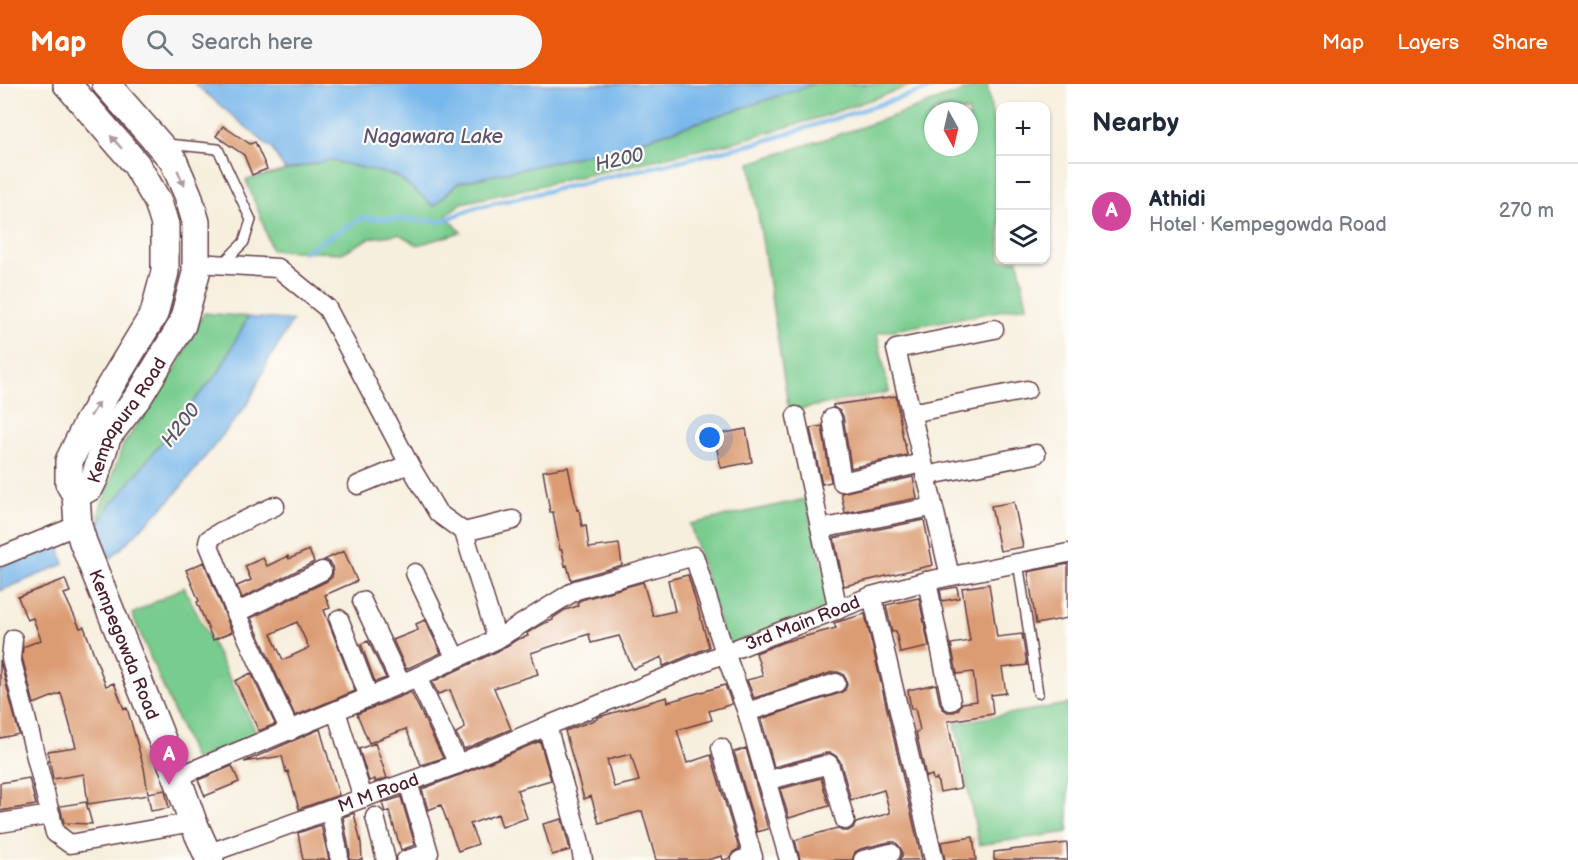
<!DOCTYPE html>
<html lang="en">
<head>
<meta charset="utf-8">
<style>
	body { margin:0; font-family:"Balsamiq Sans",sans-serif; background:#f6f6f7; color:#1f2937 }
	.controls { position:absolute; right:18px; top:18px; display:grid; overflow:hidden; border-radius:12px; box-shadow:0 2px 4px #0004 }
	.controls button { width:54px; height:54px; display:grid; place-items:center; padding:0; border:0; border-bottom:2px solid #e0e1e3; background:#fff; color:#1f2937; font:30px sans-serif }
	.compass { position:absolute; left:924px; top:18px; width:54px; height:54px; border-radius:50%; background:#fff; box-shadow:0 2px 4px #0004; rotate:172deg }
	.you { position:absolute; left:710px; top:354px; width:21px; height:21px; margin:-15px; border:4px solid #fff; border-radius:50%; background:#1a73e8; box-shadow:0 0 0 9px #1a73e833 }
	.badge { display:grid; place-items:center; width:39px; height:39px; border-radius:50%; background:#ea580c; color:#fff; font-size:20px; font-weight:700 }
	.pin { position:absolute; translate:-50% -50px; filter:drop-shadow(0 2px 3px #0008) }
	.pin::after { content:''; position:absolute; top:32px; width:21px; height:18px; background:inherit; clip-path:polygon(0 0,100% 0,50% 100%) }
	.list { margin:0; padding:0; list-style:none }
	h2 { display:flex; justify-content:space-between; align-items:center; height:78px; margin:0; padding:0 24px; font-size:26px }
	h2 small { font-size:20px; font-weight:400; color:#747a83 }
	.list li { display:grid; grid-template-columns:39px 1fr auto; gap:18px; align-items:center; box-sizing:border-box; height:96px; padding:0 24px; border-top:2px solid #e0e1e3 }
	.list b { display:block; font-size:22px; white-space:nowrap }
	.list p { margin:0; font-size:20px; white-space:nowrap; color:#747a83 }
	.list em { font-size:20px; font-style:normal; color:#747a83 }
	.icon { flex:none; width:33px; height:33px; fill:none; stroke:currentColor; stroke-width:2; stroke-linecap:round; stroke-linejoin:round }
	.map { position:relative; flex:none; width:1068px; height:776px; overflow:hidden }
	header { display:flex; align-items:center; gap:36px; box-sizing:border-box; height:84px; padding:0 30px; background:#ea580c; color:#fff }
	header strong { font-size:28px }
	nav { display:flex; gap:33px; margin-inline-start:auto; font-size:21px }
	.search { width:420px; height:54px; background:#f6f6f7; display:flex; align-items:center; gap:15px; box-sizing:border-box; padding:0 21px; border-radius:33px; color:#747a83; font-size:22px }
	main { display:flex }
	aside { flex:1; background:#fff }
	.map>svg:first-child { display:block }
	.green { fill:#78cc8f; stroke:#61765d; stroke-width:1.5; fill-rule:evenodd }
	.water { fill:#78b7eb; stroke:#616b8b; stroke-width:1.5 }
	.pier { fill:#f7efde }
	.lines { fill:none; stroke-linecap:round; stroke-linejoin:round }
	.stream { stroke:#78b7eb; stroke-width:4.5 }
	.building { fill:#dc9c73; fill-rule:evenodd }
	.lane-casing { stroke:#643e46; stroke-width:12 }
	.street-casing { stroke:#643e46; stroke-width:21 }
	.secondary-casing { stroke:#643e46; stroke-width:30 }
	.lane { stroke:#fff; stroke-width:9 }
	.street { stroke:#fff; stroke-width:18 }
	.secondary { stroke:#fff; stroke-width:27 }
	.oneway { fill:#ae9aa0 }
	.labels { text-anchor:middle; stroke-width:4.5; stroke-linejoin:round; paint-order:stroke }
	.street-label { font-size:18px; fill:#4a1f2b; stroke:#fdfcf7 }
	.water-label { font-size:20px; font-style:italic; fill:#5a546e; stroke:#fdfcf7 }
</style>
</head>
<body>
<header>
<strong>Map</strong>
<div class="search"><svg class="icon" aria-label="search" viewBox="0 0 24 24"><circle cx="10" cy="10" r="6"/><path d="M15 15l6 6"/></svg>Search here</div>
<nav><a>Map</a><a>Layers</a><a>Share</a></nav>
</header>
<main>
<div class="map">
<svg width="1068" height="776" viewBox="0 0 1068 776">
	<rect width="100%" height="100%" fill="#fdfcf7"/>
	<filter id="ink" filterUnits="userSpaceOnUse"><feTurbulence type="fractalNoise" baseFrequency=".0167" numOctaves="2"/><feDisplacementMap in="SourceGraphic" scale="12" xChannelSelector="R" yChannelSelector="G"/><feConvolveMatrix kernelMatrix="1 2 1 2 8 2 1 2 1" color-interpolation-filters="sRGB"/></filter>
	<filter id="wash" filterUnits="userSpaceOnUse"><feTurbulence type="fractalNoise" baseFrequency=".008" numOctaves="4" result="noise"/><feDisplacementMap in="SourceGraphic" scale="24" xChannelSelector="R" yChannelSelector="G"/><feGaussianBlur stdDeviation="1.35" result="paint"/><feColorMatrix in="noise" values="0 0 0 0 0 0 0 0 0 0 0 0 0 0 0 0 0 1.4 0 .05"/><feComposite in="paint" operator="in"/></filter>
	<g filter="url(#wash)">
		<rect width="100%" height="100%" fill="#f7efde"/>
		<path class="green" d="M815,0H916L818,34L734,58L462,119L446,131L461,148L418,161L399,150L370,154L342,169L271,166L263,139L246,96L329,76L397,92L434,122L458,99L625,62Z
			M983,0H987L1000,77V176H1018L1027,222L877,249L889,308L789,327L750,79L859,44ZM933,27H969V63H933Z
			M204,229L248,233L219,288L197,313L116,417L111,418L99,441V428L123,361L177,283Z
			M806,415L832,522L726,562L690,440Z
			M184,503L257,650L195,677L132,530Z
			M1068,620V748L979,761L955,639Z"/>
		<path class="water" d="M195,0H815L625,62L458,99L434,122L397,92L329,76L285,86L272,65Z
			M248,233L293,236L268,277L249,318L173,413L110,475L99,441L111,418L116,416L197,313L219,288Z
			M57,454L64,480L0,507V482Z"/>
		<path class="pier" d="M247,230L294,233L296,236L245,232Z"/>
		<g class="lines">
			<path class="stream" d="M304,168L362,134L442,137L474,124L761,58L944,0"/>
		</g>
		<g id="blocks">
			<path class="building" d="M223,42L250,60L255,58L267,85L252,91L244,71L216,52Z
				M896,312L903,355H904L907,371L851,384L843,332L840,327L833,323V321Z
				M822,342L831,398L822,400L810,344Z
				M746,345L752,378L721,384L714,351Z
				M568,383L577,426L579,425L582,442L586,441L589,464L619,460L622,481L571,496L567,481L565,482L562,466H560L553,428H550L543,387Z
				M913,393L917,414L845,429L841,409Z
				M1014,418L1023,463L1000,467L991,422Z
				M924,436L933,481L844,502L834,454Z
				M309,466L314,478L242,514L237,502L251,496L245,482L263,474L267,482L288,472L289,475Z
				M344,467L357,497L325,511L330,524L324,526L355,607L295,632L251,534L327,497L332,493L333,487L332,482L328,477L324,476ZM297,538L309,564L283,576L271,550Z
				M204,478L232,548L213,556L197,518L199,517L186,486Z
				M1068,480V534L1036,540L1028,488Z
				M688,491L709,563L666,581L663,582L662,573L633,585L619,552L591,559L589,550L531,569L538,590L494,604L511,645L464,665L456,649L465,644L450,606L438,610L432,598L502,565L516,556L528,552L527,549L543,540L553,536V534L565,526L578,522L577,519L581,516L643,498L653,532L675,527L668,496Z
				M65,495L70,508L64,510L80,544L84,543L106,602L114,599L124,625L127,624L144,684L148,709L165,706L169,724L151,727L148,711L88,720L84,690L53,695L48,667L76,663L61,609L34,620L22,573L23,563L41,556L33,534L27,536L18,513Z
				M989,500L997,553L1022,550L1027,581L1002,584L1006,609L991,611L993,630L948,637L961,704L940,708L937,695L933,696L932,691L926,693L916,648L920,646L915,624L911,625L908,606L936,600L940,620L943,625L948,628H954L958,626L962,619L977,617L973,588L957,590L951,560L970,557L962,504Z
				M957,503L959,514L942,517L940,506Z
				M919,514L929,563L900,569L896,547L892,548L886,521Z
				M865,530L922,776H900L902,772V767L899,762L895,758H889L860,765L855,768L852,776H800L795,756L837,744L842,747H848L853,744L856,739L890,729L884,706L851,716L840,677L836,672L831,669H826L774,683L761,635L840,609L845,606L847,601L846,595L843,590L838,588H833L754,614L747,596L763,592L756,569L784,558L836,544L834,539Z
				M425,536L441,569L406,585L393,556L418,546L416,540Z
				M368,557L386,594L375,598L361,560Z
				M0,576L19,650L0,654Z
				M251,589L275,640L259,647L235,597Z
				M725,601L732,620L709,627L712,636L677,646L687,679L711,671L739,765L733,768L730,774L723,776L722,772L707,776H656L642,727L599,739L591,712L584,715L565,647L597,635V634L599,633L667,613L668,618ZM631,670L639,697L614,703L607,676Z
				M411,608L443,674L421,681L406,645L369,659L357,630Z
				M320,645L339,711L299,725L288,687L286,688L282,672L244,678Z
				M540,657L551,696L517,706L527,734L502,743L498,730L470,740L478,760L458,767L441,721L428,726L422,705L462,690Z
				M375,659L387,694L375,698V695L369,697L359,665Z
				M746,664L768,745L757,748L734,668Z
				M232,682L239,698L205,712L198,696Z
				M29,694L36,721L0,727V699Z
				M821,694L829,722L789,734L780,705Z
				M401,713L415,761L401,766L389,727L385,728L382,719Z
				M86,718L92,740L64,739L60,722Z
				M354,729L361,759L362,776H349L350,770L343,733Z
				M562,735L570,766L552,771L543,740Z
				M321,741L329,776H303L298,749Z
				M973,753L976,776H945L941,758Z
				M1067,759L1068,776H994V768Z"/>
		</g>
	</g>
	<g filter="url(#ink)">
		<use href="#blocks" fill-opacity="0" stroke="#643e46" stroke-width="1.5"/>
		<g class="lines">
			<defs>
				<path id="lane" d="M167,60L218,65L251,136L244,158L222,180
					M1018,478L1038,609"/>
				<g id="street">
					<path d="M196,179L278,184L327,224L409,380L438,429L464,448L497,555"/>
					<path d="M911,329L1027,306"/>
					<path d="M796,332L838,526"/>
					<path d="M832,334L842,398L922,379"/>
					<path d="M925,392L1036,370"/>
					<path d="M358,401L409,380"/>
					<path d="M830,443L932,423"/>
					<path d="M464,448L513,436"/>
					<path d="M0,473L78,441"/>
					<path d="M415,489L455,573"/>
					<path d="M950,492L896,265L994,245"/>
					<path d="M927,497L951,617"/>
					<path d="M872,512L934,776"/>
					<path d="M362,517L401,600"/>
					<path d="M236,529L208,459L209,455L220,448L275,422"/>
					<path d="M339,535L369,613"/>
					<path d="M13,555L11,574L55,749L70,760L193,738"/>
					<path d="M417,593L458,680"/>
					<path d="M336,627L363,714"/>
					<path d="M747,628L836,599"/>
					<path d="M547,642L579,755L583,776"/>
					<path d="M290,647L236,529L322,487"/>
					<path d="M721,664L753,773L741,776"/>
					<path d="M177,693L417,593L497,555L576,506L694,472L725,569L747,628L789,776"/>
					<path d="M766,697L829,680L845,736"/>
					<path d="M330,726L339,772"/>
					<path d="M375,733L386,776"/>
					<path d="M0,739L51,731"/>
					<path id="s1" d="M207,770L458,680L547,642L725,569L872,512L927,497L1068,469"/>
					<path d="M406,776L429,769L408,698"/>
					<path d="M863,776L891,769"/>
				</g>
				<g id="secondary">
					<path id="s2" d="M67,0L136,80L158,118L165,141V188L154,230L87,340L69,377V399L76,411L78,441L83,458L177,693L193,738L210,776"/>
					<path id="s3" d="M76,411L90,403L95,393L107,353L139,312L182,241L196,189V138L188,111L173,76L106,0"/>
				</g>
			</defs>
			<use href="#lane" class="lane-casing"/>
			<use href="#street" class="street-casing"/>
			<use href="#secondary" class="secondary-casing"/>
			<use href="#lane" class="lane"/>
			<use href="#street" class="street"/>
			<use href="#secondary" class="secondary"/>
		</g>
		<defs><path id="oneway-solid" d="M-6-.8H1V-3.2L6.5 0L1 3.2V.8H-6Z" transform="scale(1.5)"/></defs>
		<g class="oneway">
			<use href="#oneway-solid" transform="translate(116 58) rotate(-131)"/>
			<use href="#oneway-solid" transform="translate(181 94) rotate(66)"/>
			<use href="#oneway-solid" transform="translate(95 325) rotate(-58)"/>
		</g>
	</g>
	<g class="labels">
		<g class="street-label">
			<text dy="6" stroke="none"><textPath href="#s3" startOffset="93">Kempapura Road</textPath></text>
			<text dy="6" stroke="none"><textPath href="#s1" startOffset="639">3rd Main Road</textPath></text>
			<text dy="6" stroke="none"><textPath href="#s2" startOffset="628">Kempegowda Road</textPath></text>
			<text dy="6" stroke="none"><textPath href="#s1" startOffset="182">M M Road</textPath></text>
		</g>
		<g class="water-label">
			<text x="433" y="59">Nagawara Lake</text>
			<text transform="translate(619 75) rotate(-13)" y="7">H200</text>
			<text transform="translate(180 341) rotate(-52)" y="7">H200</text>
		</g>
	</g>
</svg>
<div class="controls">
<button>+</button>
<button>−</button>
<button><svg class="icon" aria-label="layers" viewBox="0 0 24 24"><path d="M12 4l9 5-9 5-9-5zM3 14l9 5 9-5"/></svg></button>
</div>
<svg class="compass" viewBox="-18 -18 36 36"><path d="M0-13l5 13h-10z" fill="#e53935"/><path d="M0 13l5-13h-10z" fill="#747a83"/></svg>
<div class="you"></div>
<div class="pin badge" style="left:169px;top:701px;background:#d1479c">A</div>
</div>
<aside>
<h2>Nearby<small></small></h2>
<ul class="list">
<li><span class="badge" style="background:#d1479c">A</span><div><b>Athidi</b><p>Hotel · Kempegowda Road</p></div><em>270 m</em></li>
</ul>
</aside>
</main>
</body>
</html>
